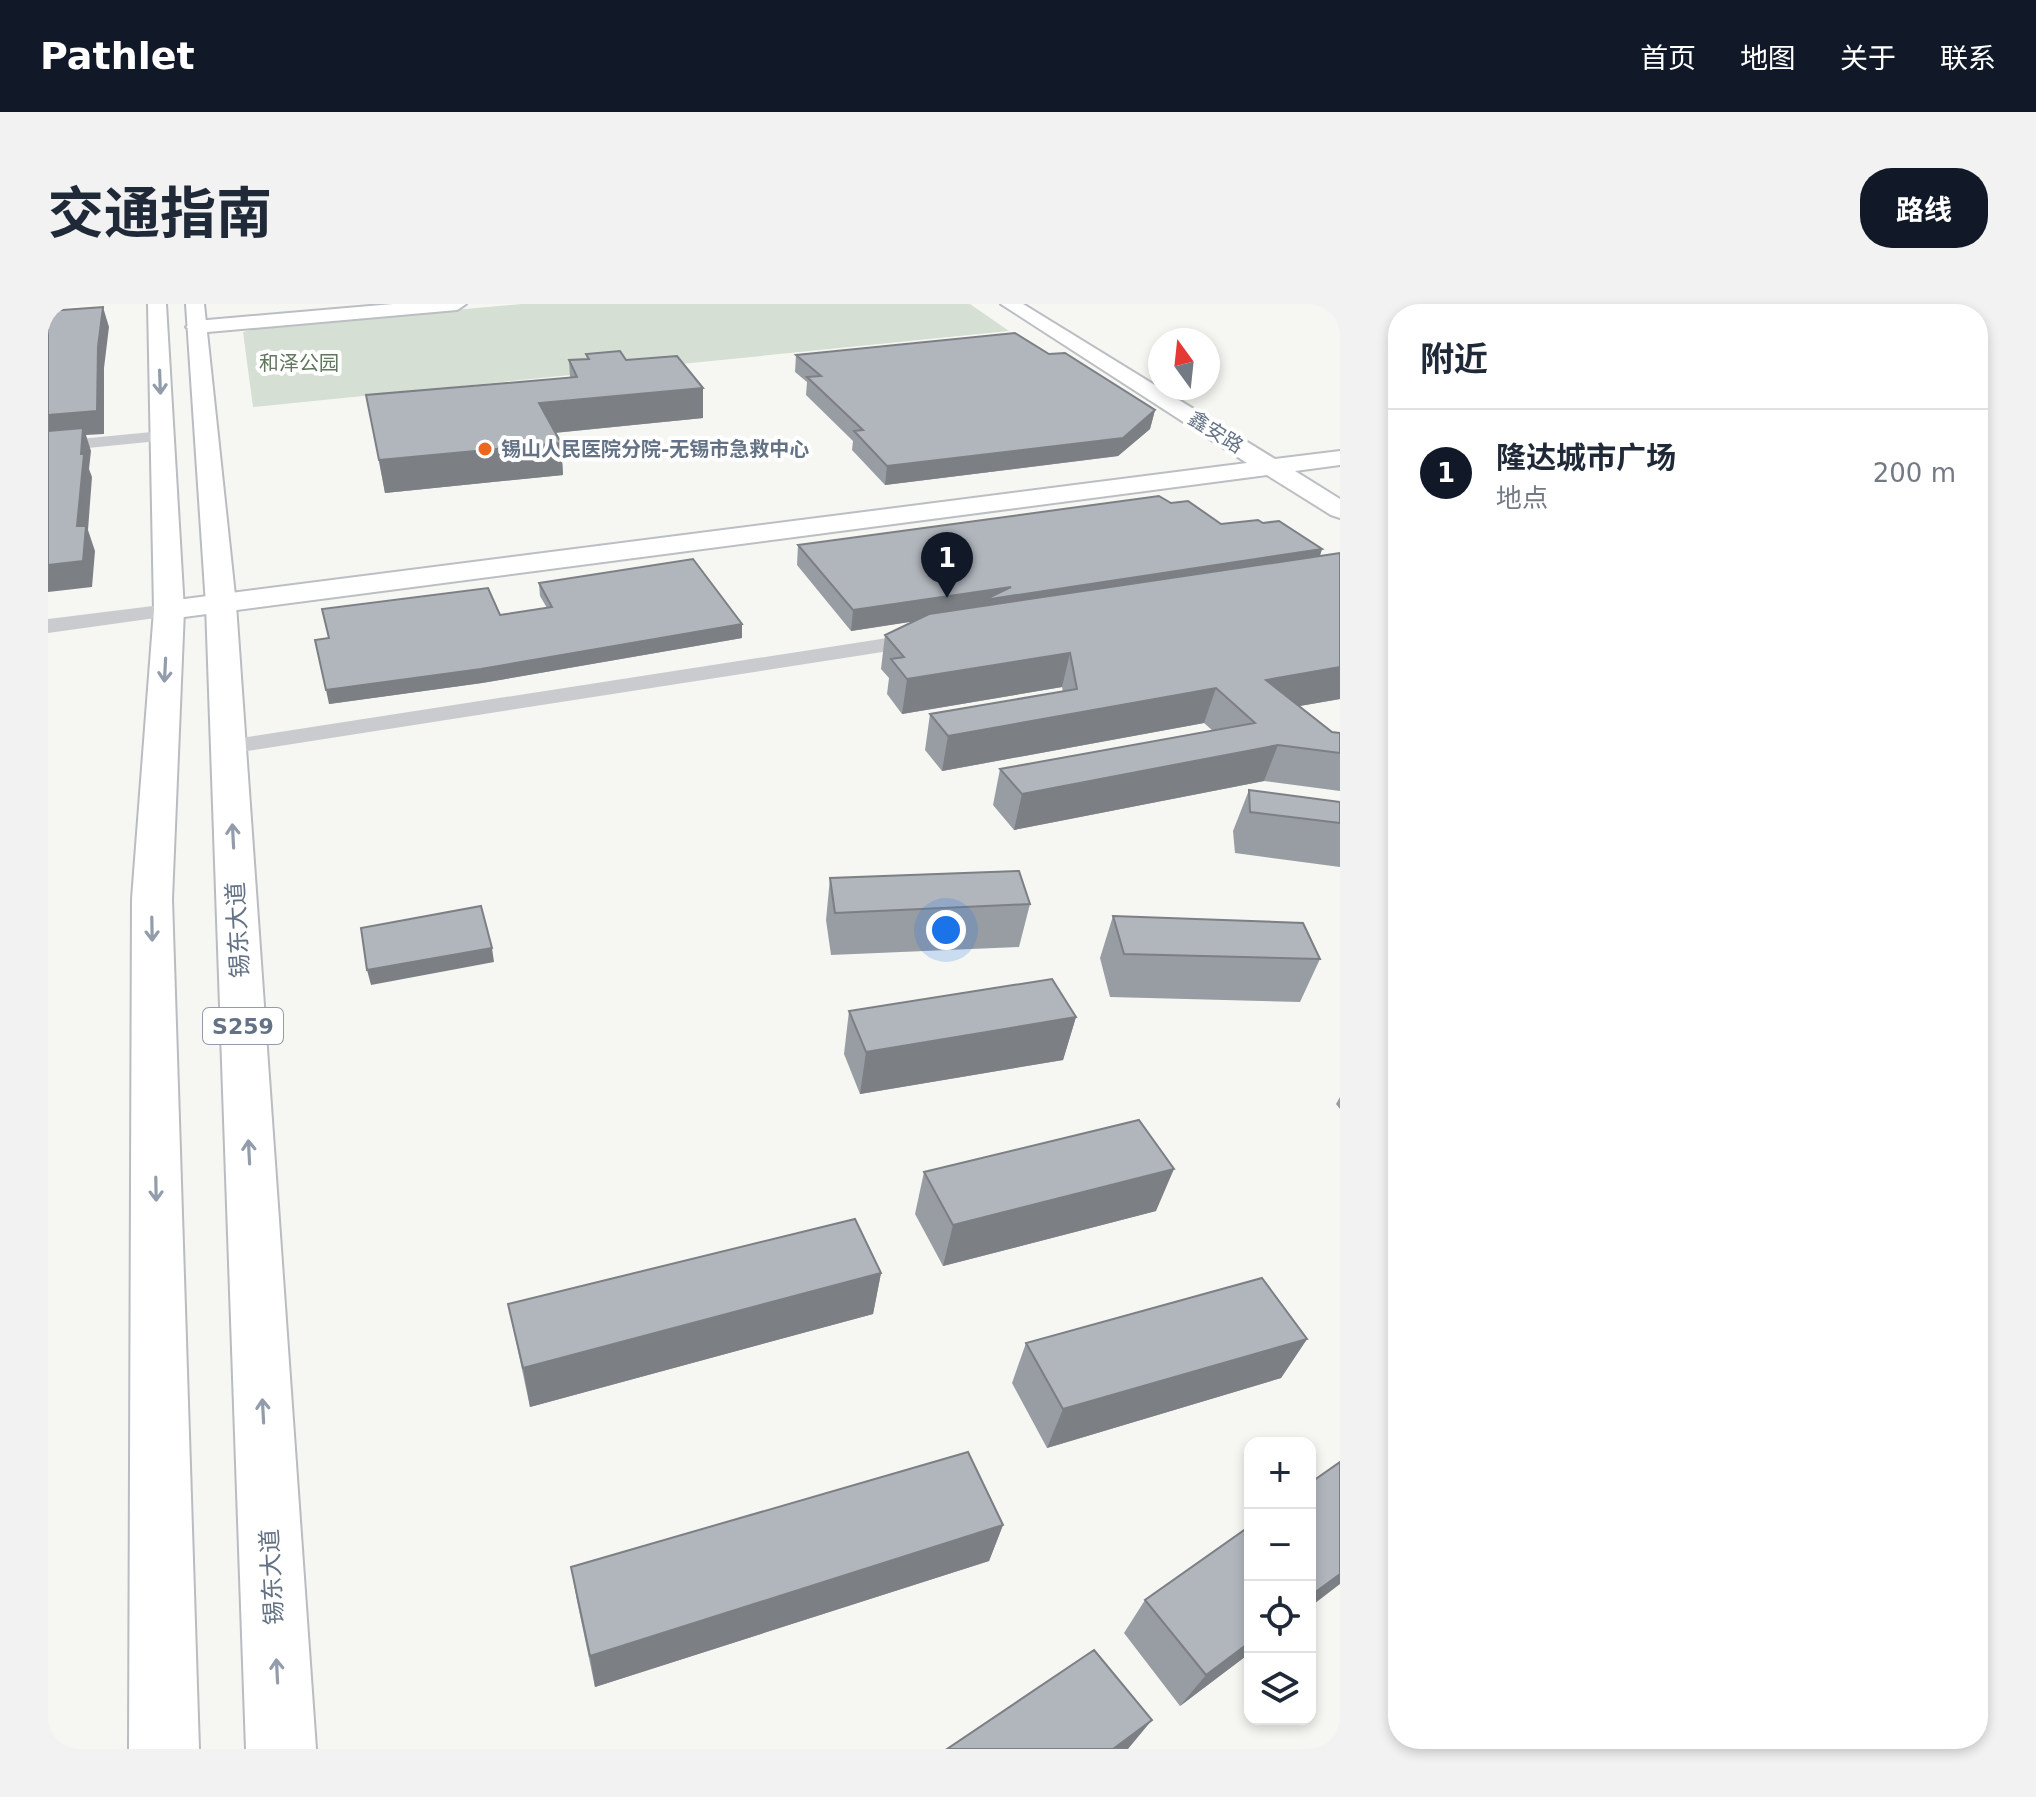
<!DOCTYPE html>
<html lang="zh">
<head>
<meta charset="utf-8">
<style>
	body { margin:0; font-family:"DejaVu Sans","Noto Sans SC",sans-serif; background:#f2f2f3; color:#1f2937 }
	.controls { position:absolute; right:24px; bottom:24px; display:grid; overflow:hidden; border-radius:16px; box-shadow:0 4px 12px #0003 }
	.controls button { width:72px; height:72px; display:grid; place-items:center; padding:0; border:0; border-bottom:2px solid #e0e1e3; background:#fff; color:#1f2937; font:40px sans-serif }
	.compass { position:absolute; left:1100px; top:24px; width:72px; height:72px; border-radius:50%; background:#fff; box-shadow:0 4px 12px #0003; rotate:345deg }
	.you { position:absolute; left:898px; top:626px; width:28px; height:28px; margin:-20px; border:6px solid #fff; border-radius:50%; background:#1a73e8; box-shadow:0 0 0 12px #1a73e833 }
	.badge { display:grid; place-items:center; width:52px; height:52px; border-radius:50%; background:#111827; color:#fff; font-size:26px; font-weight:700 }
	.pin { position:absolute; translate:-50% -66px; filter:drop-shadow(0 2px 4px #0008) }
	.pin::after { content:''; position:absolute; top:42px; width:28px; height:24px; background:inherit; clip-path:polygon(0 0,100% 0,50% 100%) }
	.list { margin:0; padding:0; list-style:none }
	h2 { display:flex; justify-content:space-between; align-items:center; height:104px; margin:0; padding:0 32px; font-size:34px }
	h2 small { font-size:26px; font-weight:400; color:#747a83 }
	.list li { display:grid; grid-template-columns:52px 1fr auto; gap:24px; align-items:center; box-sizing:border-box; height:128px; padding:0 32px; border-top:2px solid #e0e1e3 }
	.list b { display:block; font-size:30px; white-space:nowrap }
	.list p { margin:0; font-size:26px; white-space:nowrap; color:#747a83 }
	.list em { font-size:26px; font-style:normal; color:#747a83 }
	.icon { flex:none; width:44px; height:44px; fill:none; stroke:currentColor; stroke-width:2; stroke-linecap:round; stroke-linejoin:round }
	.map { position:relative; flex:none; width:1292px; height:1445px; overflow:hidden; border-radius:32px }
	header { display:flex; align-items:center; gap:48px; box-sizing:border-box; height:112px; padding:0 40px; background:#111827; color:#fff }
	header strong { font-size:38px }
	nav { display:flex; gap:44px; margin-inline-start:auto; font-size:28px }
	.intro { display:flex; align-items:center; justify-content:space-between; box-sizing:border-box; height:192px; padding:0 48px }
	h1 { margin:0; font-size:56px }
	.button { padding:20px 36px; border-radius:32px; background:#111827; color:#fff; font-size:28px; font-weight:700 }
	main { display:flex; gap:48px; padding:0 48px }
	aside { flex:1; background:#fff; border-radius:32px; box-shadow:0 4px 12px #0003 }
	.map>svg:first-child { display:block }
	.green { fill:#d6dfd4 }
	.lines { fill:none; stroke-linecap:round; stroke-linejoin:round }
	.secondary-casing { stroke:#bbbec3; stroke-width:4 }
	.primary-casing { stroke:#b9bcc0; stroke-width:4 }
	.street { fill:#c9cbcf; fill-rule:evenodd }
	.secondary { fill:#fff; fill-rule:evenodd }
	.primary { fill:#fff; fill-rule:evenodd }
	.wall { fill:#989da3 }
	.shaded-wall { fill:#7c7f84 }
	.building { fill:#b1b6bd; stroke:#7c7f84; stroke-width:2 }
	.oneway { stroke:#929caa }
	.poi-dot { fill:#ed661c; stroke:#fff; stroke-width:3 }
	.labels { text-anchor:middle; stroke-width:8; stroke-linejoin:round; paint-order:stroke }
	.far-park-label { font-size:20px; fill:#61785f; stroke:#fff }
	.far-street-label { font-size:20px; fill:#647286; stroke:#fff }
	.far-poi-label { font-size:20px; font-weight:bold; fill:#647286; stroke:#fff; text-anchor:start }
	.shield { fill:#fff; stroke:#929caa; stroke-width:2 }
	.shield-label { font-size:22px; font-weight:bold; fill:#647286 }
	.street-label { font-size:24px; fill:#647286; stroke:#fff }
</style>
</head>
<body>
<header>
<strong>Pathlet</strong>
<nav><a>首页</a><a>地图</a><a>关于</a><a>联系</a></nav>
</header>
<div class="intro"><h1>交通指南</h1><a class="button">路线</a></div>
<main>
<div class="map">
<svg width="1292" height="1445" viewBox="0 0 1292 1445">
	<rect width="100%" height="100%" fill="#f6f7f3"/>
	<path class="green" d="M474,0H922L961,27L205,103L195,28L215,23Z"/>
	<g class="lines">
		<defs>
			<path id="secondary" d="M345,0H418L409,6L148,29L138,23L148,17Z
				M953,0H975L1227,155L1292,147V161L1247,167L1292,195V214L1283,211L1219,171L121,315L111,312L106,306L111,300L121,297L1199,159Z"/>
			<path id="primary" d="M100,0H118L136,306L124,595L151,1445H81L84,595L106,306Z
				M138,0H156L188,301L268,1445H198L158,301Z"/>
		</defs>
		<use href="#secondary" class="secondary-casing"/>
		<use href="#primary" class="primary-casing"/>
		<path class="street" d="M114,127L122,132L120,136L0,148V138Z
			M121,300L129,301L132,306L129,311L0,329V315Z
			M878,328L886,330L889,335L886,340L180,450L171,448L168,443L171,438L180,436Z"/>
		<use href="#secondary" class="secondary"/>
		<use href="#primary" class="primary"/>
	</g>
	<path class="wall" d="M538,50L578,56L655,114L507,129L513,139L515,171L337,189L318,91L522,74L521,56L539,55Z
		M1001,50L1107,106L1102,125L1070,152L837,181L804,146L805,137L758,91L759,78L747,68L748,51Z
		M1123,199L1173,220L1215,219L1274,245L1272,252L1292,249V395L1251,402L1284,428L1292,429V487L1216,477L966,526L945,501L952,465L1165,427L1156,419L894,467L877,446L882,410L1015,388L1014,383L854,410L839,390L841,374L833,365L837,331L866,317L803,327L749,261L750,241Z
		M491,279L694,320V334L434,379L281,400V334L499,304L492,292Z
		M1201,486L1292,498V563L1187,549L1185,527Z
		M782,574L982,600L971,643L783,651L778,616Z
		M1065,612L1272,655L1252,698L1062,693L1052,654Z
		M801,707L1028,713L1015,756L812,790L796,750Z
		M1292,793V805L1288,800Z
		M876,868L1108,907L895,962L867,910Z
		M833,969L825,1010L482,1103L460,1000Z
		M1259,1035L1233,1074L999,1144L964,1079L978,1039Z
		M955,1221L941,1257L547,1383L529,1297L523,1263Z
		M1097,1296L1202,1349L1132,1402L1076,1329Z"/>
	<path class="shaded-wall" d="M55,3L61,23L56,64V130L38,131L43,147L41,165L44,173L40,226L47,247L44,283L0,288V111L50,43Z
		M655,84V114L494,130L491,99Z
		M1107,106L1102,125L1070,152L837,181L839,162Z
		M513,139L515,171L337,189L331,156Z
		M1274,245L1267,265L934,307L803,327L805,306L963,283Z
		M694,320V334L434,379L281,400L278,386Z
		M1022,349L1014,383L854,410L859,375Z
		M1292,363V395L1206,410L1218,376Z
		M1168,384L1156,419L894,467L900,432Z
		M1230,441L1216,477L966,526L974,490Z
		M444,644L446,658L323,681L319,666Z
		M1028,713L1015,756L812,790L818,748Z
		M1126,865L1108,907L895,962L905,921Z
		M833,969L825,1010L482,1103L475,1064Z
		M1259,1035L1233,1074L999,1144L1015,1105Z
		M955,1221L941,1257L547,1383L542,1352Z
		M1292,1270V1280L1262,1303V1292Z
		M1202,1338V1349L1132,1402L1158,1371Z
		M1104,1416L1080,1445H1065Z"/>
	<path class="building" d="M55,3L50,43L49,107L0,111V7Z
		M967,29L1001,50L1017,49L1107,106L1075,134L839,162L806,127L815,126L759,73L773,72L748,51Z
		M572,47L578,56L629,52L655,84L491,99L513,139L331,156L318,91L529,73L521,56L541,55L538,50Z
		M35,124L33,150H36L29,222H38L35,257L0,261V127Z
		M1111,192L1123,199L1140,197L1173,220L1210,216L1215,219L1231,217L1274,245L936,296L963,283L805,306L750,241Z
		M1292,249V363L1218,376L1284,428L1292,429V449L1230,441L974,490L952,465L1207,419L1168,384L900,432L882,410L1029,385L1022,349L859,375L843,355L856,353L837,331L881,310Z
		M645,255L694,320L433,365L278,386L267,336L281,334L274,305L440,284L452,311L504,303L491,279Z
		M1201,486L1292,498V519L1202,508Z
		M971,567L982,600L787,609L782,574Z
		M433,602L444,644L319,666L313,624Z
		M1065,612L1255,619L1272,655L1076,650Z
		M1004,675L1028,713L818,748L801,707Z
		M1091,816L1126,865L905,921L876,868Z
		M807,915L833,969L475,1064L460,1000Z
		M1214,974L1259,1035L1015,1105L978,1039Z
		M920,1148L955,1221L542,1352L523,1263Z
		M1292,1158V1270L1262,1292V1179Z
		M1202,1222V1338L1158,1371L1097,1296Z
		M1046,1346L1104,1416L1065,1445H899Z"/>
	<defs><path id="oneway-shaft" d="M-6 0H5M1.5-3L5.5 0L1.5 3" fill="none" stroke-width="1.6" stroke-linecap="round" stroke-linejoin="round" transform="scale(2)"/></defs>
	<g class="oneway">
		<use href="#oneway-shaft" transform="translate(112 78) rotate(88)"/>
		<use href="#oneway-shaft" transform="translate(117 366) rotate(93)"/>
		<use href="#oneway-shaft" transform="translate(185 532) rotate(-93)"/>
		<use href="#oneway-shaft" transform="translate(104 625) rotate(89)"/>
		<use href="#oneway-shaft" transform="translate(201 848) rotate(-93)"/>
		<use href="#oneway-shaft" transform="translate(108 885) rotate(89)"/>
		<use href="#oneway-shaft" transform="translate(215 1107) rotate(-93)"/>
		<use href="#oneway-shaft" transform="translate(229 1367) rotate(-93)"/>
	</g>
	<circle class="poi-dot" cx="437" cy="145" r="8"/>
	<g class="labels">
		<g class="far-park-label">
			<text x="251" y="66">和泽公园</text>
		</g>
		<g class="far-street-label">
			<text transform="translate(1168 128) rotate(32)" y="7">鑫安路</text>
		</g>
		<g class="far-poi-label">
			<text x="453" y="152">锡山人民医院分院-无锡市急救中心</text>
		</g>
		<rect class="shield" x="155" y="704" width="80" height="36" rx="6"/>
		<g class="shield-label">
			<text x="195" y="730">S259</text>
		</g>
		<g class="street-label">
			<text transform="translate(190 626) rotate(-93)" y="8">锡东大道</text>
			<text transform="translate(224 1273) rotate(-93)" y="8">锡东大道</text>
		</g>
	</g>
</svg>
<div class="controls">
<button>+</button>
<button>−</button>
<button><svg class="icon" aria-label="locate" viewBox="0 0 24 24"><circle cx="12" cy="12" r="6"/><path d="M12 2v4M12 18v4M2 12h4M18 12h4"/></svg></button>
<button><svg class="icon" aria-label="layers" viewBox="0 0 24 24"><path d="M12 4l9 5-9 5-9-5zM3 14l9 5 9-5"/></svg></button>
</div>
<svg class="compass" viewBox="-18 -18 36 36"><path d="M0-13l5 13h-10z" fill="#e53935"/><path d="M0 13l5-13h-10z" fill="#747a83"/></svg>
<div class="you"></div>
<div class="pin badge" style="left:899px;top:294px">1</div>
</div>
<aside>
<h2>附近<small></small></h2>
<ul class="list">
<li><span class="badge">1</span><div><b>隆达城市广场</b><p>地点</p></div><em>200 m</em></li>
</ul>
</aside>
</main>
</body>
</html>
